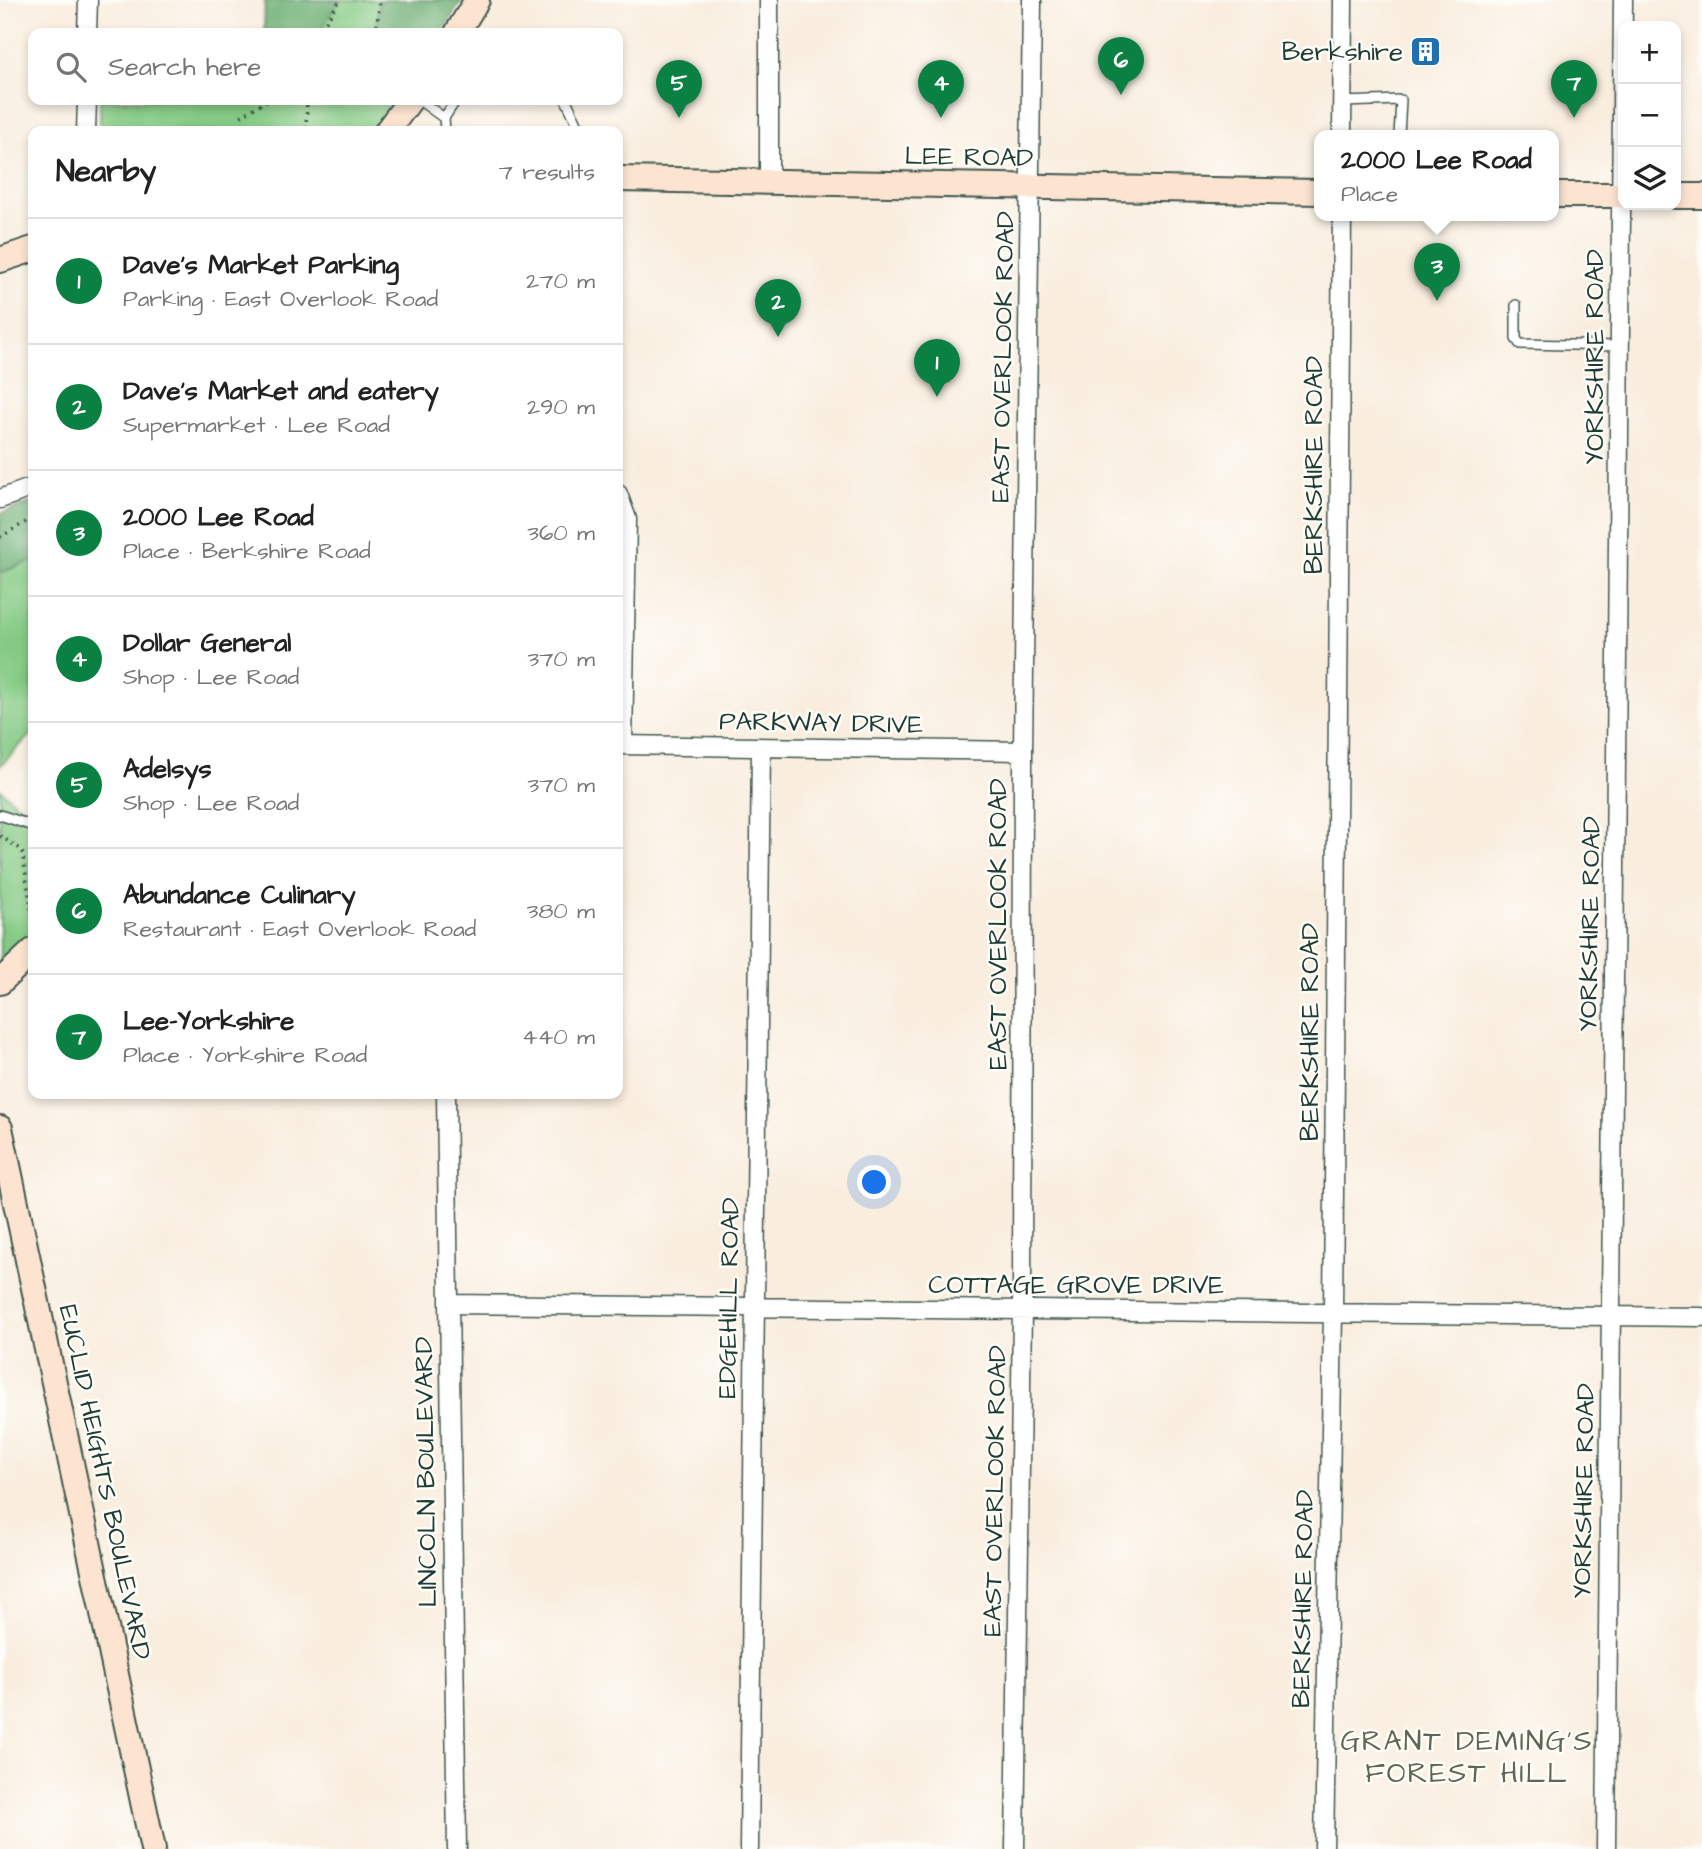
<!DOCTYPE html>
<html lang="en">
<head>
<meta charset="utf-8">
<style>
	body { margin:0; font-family:"Architects Daughter",sans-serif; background:#f2f2f2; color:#222 }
	.controls { position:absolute; right:21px; top:21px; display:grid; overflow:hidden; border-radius:14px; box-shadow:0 4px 10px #0003 }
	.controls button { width:63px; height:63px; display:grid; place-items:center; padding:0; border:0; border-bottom:2px solid #e0e0e0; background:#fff; color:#222; font:35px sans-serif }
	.you { position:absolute; left:875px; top:1183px; width:24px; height:24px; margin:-18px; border:5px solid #fff; border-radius:50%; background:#1a73e8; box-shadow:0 0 0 10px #1a73e833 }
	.badge { display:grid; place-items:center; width:46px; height:46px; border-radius:50%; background:#0b8043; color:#fff; font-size:23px; font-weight:700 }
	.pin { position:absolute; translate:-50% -58px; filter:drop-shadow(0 2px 4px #0008) }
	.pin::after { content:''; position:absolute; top:37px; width:24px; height:21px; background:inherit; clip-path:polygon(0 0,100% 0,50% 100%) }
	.popup { position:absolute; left:1314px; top:130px; width:245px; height:91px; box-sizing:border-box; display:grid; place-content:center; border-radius:14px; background:#fff; filter:drop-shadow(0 2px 5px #0005); font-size:23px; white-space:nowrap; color:#767676 }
	.popup b { font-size:26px; color:#222 }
	.popup::after { content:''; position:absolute; left:50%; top:100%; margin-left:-14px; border:14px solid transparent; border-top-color:#fff }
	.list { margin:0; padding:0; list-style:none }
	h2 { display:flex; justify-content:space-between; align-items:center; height:91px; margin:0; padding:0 28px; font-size:30px }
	h2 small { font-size:23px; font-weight:400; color:#767676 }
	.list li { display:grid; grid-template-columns:46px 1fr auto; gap:21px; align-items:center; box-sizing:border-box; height:126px; padding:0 28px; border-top:2px solid #e0e0e0 }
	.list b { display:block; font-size:26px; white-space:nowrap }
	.list p { margin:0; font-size:23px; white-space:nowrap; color:#767676 }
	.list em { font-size:23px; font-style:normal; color:#767676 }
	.icon { flex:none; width:38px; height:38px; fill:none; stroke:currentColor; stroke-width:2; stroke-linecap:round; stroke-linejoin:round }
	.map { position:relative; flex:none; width:1702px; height:1849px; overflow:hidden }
	.search { position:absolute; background:#fff; box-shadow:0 4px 10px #0003; left:28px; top:28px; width:595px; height:77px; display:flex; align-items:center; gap:18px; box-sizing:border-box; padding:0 24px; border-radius:14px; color:#767676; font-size:26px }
	.panel { position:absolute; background:#fff; box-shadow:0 4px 10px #0003; left:28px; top:126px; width:595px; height:973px; border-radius:14px }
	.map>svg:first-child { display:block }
	.green { fill:#84ca84; stroke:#52845c; stroke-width:2 }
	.forest { fill:#6bae72; stroke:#457653; stroke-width:2 }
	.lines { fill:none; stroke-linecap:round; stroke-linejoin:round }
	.lane-casing { stroke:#40574e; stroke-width:12 }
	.street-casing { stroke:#40574e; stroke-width:21 }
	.secondary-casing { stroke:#40574e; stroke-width:28 }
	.path { stroke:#40574e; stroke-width:3.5; stroke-dasharray:2 5; stroke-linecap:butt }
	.lane { stroke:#fff; stroke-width:9 }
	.street { stroke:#fff; stroke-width:18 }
	.secondary { stroke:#fde4d1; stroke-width:24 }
	.labels { text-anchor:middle; stroke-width:5; stroke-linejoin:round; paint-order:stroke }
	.poi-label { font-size:26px; fill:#1f3d34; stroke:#fdfcf7; text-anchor:end }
	.street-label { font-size:26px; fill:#1f3d34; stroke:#fdfcf7 }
	.neighbourhood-label { font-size:28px; letter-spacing:2px; fill:#5f6753; stroke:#fdfcf7 }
</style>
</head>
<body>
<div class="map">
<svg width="1702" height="1849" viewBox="0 0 1702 1849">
	<rect width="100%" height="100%" fill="#fdfcf7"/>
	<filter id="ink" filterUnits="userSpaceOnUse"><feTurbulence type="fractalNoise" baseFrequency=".0143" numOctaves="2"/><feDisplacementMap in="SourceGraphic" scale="14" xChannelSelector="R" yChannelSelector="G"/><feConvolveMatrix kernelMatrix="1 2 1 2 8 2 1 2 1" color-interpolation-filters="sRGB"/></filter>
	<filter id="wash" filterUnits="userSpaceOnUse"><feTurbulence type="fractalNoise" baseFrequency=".00686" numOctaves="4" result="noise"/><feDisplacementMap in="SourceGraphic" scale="28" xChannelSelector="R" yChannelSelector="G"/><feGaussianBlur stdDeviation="1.57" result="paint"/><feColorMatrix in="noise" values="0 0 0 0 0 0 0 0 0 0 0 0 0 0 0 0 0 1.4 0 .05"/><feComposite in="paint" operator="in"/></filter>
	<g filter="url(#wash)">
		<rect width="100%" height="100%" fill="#f9edde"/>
		<path class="green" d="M265,0H462L441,33H264Z
			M100,100H396L373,131H100Z
			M33,502V732L0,766V514Z
			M0,789L33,819V939L0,969Z"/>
		<path class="forest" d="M265,0H340L318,33H264Z
			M380,0H462L441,33H376Z
			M33,502V560L0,573V514Z"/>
	</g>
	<g filter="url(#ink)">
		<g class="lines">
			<defs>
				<path id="lane" d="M419,100L444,118L445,131
					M566,100L581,131
					M1342,102L1401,100L1399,135
					M444,118L456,100
					M1516,305V339L1520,344L1621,346
					M0,815L33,826"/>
				<path id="street" d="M87,33L88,0
					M86,131L87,100
					M1342,135L1343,0
					M769,181V0
					M618,494L627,519L623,745
					M0,499L33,487
					M618,745L1023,751
					M446,1094L457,1849
					M449,1304L1702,1317
					M749,1849L761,748
					M1015,1849L1022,1310L1023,751L1032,0
					M1324,1849L1333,1312L1342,215
					M1606,1849L1623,0"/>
				<path id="secondary" d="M457,33L477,0
					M387,131L410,100
					M618,179L1320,192
					M1554,195H1623
					M1676,196H1702
					M0,260L33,249
					M0,982L33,951
					M0,1128L153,1849"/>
			</defs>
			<use href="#lane" class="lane-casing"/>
			<use href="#street" class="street-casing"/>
			<use href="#secondary" class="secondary-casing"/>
			<path class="path" d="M318,33L340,0
				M376,33L380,0
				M241,116L268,100
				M306,128L307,100
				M0,537L33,518
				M0,836L22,850L33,920"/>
			<use href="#lane" class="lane"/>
			<use href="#street" class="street"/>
			<use href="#secondary" class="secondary"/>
		</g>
	</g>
	<defs>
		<symbol id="building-square" viewBox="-11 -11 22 22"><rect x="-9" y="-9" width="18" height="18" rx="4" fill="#1f6fb2" stroke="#fdfcf7"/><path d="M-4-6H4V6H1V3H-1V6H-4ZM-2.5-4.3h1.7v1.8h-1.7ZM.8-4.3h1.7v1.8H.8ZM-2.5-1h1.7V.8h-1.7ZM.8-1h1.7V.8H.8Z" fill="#fff"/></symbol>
	</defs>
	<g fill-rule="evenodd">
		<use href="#building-square" x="1408" y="34" width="35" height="35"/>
	</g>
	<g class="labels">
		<g class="poi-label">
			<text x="1403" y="60">Berkshire</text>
		</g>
		<g class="street-label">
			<text transform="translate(969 156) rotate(1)" y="9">LEE ROAD</text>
			<text transform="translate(1002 357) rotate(-89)" y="9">EAST OVERLOOK ROAD</text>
			<text transform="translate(1594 357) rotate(-90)" y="9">YORKSHIRE ROAD</text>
			<text transform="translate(1313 465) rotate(-90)" y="9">BERKSHIRE ROAD</text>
			<text transform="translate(821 722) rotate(1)" y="9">PARKWAY DRIVE</text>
			<text transform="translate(997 924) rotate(-90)" y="9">EAST OVERLOOK ROAD</text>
			<text transform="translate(1589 924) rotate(-89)" y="9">YORKSHIRE ROAD</text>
			<text transform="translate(1309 1032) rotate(-90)" y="9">BERKSHIRE ROAD</text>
			<text x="1076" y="1293">COTTAGE GROVE DRIVE</text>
			<text transform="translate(728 1298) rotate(-89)" y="9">EDGEHILL ROAD</text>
			<text transform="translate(425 1472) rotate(-91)" y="9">LINCOLN BOULEVARD</text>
			<text transform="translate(106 1482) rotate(78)" y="9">EUCLID HEIGHTS BOULEVARD</text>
			<text transform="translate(994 1491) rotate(-89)" y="9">EAST OVERLOOK ROAD</text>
			<text transform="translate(1583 1491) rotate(-89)" y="9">YORKSHIRE ROAD</text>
			<text transform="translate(1302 1599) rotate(-89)" y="9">BERKSHIRE ROAD</text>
		</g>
		<g class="neighbourhood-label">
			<text x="1467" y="1750">GRANT DEMING'S<tspan x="1467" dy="32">FOREST HILL</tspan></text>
		</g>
	</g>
</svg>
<div class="controls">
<button>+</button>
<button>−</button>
<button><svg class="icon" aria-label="layers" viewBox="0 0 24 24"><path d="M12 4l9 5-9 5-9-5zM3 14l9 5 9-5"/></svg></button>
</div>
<div class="you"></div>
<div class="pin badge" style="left:937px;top:397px">1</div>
<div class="pin badge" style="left:778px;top:337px">2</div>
<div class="pin badge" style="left:1437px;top:301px">3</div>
<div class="popup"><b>2000 Lee Road</b>Place</div>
<div class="pin badge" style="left:941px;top:118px">4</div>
<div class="pin badge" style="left:679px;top:118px">5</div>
<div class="pin badge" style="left:1121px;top:95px">6</div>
<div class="pin badge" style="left:1574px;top:118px">7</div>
<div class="search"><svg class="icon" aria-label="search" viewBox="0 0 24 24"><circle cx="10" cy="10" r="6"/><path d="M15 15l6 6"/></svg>Search here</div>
<section class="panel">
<h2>Nearby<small>7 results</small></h2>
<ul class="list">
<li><span class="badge">1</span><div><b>Dave's Market Parking</b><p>Parking · East Overlook Road</p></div><em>270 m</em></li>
<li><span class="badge">2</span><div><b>Dave's Market and eatery</b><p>Supermarket · Lee Road</p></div><em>290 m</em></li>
<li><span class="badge">3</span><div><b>2000 Lee Road</b><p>Place · Berkshire Road</p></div><em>360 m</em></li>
<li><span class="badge">4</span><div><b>Dollar General</b><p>Shop · Lee Road</p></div><em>370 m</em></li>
<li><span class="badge">5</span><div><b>Adelsys</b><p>Shop · Lee Road</p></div><em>370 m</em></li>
<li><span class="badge">6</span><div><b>Abundance Culinary</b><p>Restaurant · East Overlook Road</p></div><em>380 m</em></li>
<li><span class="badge">7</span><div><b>Lee-Yorkshire</b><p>Place · Yorkshire Road</p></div><em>440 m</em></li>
</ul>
</section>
</div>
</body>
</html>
